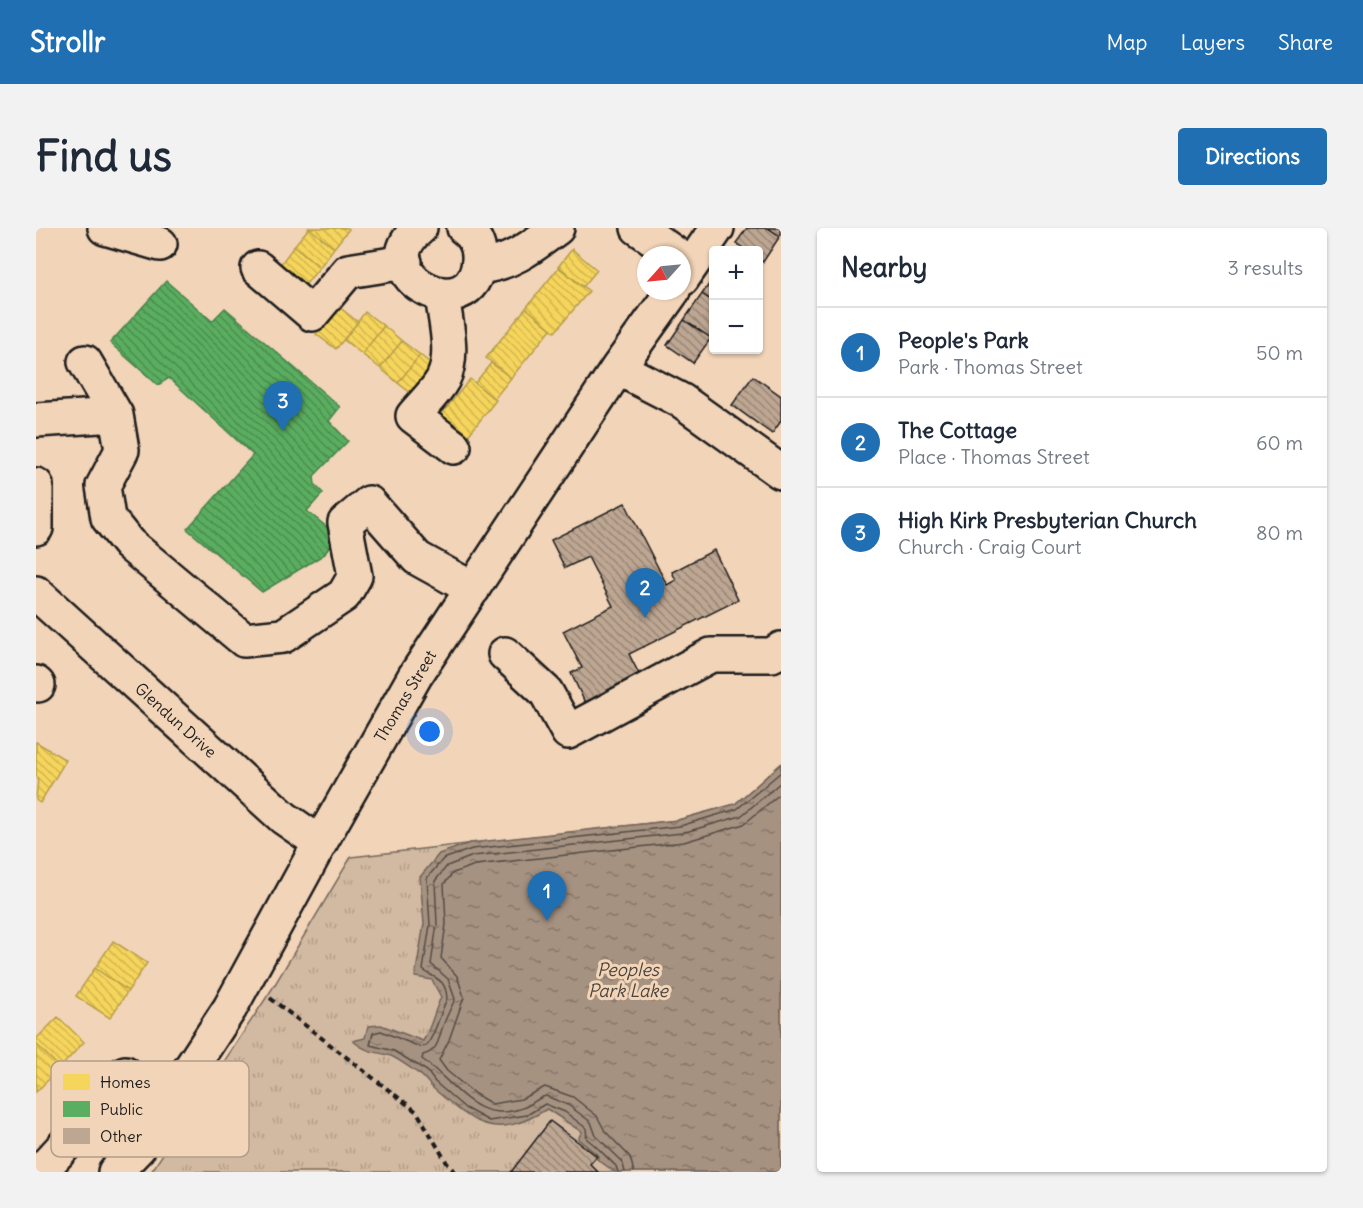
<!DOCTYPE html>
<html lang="en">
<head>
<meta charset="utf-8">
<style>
	body { margin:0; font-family:Delius,sans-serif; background:#f2f2f3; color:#1f2937 }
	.controls { position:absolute; right:18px; top:18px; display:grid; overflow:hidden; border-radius:6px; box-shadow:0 2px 4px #0004 }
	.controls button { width:54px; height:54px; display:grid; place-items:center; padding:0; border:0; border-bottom:2px solid #e0e1e3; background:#fff; color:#1f2937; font:30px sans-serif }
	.compass { position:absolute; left:601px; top:18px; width:54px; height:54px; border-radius:50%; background:#fff; box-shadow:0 2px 4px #0004; rotate:243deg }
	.you { position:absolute; left:394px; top:504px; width:21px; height:21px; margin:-15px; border:4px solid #fff; border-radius:50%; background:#1a73e8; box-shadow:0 0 0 9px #1a73e833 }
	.badge { display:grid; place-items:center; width:39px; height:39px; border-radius:50%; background:#1f6fb2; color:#fff; font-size:20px; font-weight:700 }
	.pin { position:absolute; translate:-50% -50px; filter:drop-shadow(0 2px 3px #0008) }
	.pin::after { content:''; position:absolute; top:32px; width:21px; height:18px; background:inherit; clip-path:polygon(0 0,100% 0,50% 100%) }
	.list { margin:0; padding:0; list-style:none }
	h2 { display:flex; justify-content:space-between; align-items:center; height:78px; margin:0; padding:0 24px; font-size:26px }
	h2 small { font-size:20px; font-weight:400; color:#747a83 }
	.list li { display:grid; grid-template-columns:39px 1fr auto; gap:18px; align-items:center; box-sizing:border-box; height:90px; padding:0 24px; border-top:2px solid #e0e1e3 }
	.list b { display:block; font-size:22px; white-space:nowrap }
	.list p { margin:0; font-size:20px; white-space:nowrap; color:#747a83 }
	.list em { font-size:20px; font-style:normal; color:#747a83 }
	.map { position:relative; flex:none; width:745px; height:944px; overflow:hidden; border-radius:6px }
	header { display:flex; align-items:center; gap:36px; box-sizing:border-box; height:84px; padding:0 30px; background:#1f6fb2; color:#fff }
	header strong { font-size:28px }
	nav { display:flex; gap:33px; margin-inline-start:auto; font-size:21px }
	.intro { display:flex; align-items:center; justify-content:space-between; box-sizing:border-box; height:144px; padding:0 36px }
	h1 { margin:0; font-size:42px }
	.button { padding:15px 27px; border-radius:6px; background:#1f6fb2; color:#fff; font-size:21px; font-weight:700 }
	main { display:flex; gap:36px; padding:0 36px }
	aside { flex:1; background:#fff; border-radius:6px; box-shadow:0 2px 4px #0004 }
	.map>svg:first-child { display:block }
	.park { fill:url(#park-tufts); stroke:#776a5e; stroke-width:1.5 }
	.water { fill:url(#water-ripples); stroke:#6f6359; stroke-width:1.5 }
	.homes { fill:url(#homes-back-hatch); stroke:#b59e49; stroke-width:1.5 }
	.public { fill:url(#public-back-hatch); stroke:#47824c; stroke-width:1.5 }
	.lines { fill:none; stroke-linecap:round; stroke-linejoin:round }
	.shore { stroke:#534b44; stroke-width:1.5 }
	.building { fill:url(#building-back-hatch); stroke:#1c1c1c; stroke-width:1.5 }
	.minor-casing { stroke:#1c1c1c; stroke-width:38 }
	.path { stroke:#1c1c1c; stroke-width:4; stroke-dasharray:6 4.5; stroke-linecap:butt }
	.minor { stroke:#f2d4b8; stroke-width:33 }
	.labels { text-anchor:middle; stroke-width:6; stroke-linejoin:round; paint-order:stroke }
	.street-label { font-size:16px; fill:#1c1c1c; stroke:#f2d4b8 }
	.water-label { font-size:18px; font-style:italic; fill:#4c453f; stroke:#f2d4b8 }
	.key { fill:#f2d4b8; stroke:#b29d89; stroke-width:1.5 }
	.key-label { font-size:16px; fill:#1c1c1c }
</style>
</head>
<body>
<header>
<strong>Strollr</strong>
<nav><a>Map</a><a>Layers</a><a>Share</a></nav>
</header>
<div class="intro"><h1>Find us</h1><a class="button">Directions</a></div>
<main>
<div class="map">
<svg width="745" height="944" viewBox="0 0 745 944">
	<defs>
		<pattern id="park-tufts" width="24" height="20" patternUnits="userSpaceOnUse" patternTransform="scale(1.5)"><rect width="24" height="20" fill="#d2b9a1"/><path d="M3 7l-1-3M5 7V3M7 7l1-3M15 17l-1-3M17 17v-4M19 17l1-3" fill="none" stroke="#b49e8a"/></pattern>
		<pattern id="water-ripples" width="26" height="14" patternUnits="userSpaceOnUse" patternTransform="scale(1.5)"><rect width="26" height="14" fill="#a69281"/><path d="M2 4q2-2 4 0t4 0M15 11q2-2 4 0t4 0" fill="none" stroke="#867669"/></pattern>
		<pattern id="homes-back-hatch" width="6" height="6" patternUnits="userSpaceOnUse" patternTransform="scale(1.5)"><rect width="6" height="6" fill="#f6d55c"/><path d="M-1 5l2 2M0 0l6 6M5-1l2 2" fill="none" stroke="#d2b64f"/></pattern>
		<pattern id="public-back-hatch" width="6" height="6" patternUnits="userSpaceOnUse" patternTransform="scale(1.5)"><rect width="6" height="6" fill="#5aae61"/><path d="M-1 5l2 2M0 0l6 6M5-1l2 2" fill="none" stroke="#4a8d4f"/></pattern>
		<pattern id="building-back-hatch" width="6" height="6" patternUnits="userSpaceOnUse" patternTransform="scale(1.5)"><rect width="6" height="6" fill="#bda692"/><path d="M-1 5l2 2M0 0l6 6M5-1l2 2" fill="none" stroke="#998676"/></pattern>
	</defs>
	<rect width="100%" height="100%" fill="#f2d4b8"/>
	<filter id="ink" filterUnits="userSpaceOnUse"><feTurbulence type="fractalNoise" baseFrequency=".0167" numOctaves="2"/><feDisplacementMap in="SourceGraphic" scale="12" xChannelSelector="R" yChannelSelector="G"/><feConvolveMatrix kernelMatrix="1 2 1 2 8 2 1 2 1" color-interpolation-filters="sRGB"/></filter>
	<g filter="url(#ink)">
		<path class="park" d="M745,536V944H115L238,758L315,629L642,592L699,576Z"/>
		<path class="water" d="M745,536V944H579L561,931L563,928L542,911L546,904L511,881C458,913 440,897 398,861C392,856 389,849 382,845C374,840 364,832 355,828C339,823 331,825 317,813L329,810L332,798L345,797L387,813C395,800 398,784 405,769L396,752L379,749L388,696L384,649L403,626L434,615L642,592L699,576Z"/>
		<path class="homes" d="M273,0L298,20L284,39L258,18Z
			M273,0H312L313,1L298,20Z
			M258,18L284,39L269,57L244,37Z
			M536,21L561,42L547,59L522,39Z
			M523,39L553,63L519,104L490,80Z
			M302,78L322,94L300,121L280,106Z
			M490,80L515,101L475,150L450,130Z
			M329,84L348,98L326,126L308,112Z
			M348,98L366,113L344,140L326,126Z
			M366,113L384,127L362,155L344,140Z
			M384,127L402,141L380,169L362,155Z
			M455,135L475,150L458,171L439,155Z
			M434,151L460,172L431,209L404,188Z
			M0,514L30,532L4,575L0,572L2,550L0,548Z
			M77,713L111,735L92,763L59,740Z
			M59,740L92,763L74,790L40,768Z
			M22,789L48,814L24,840L0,816V811Z
			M0,816L24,840L0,864Z"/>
		<path class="public" d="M130,53L176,93L189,80L304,179L293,193L312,213L278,248L279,257L287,265L271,283L292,300L295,315L289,326L226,364L151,301L217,227L133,150L122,157L74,115Z"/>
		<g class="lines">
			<path class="shore" d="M582,944L580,938C570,929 563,920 551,911L550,900L529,884L509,876L491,887L453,893L429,880L399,854L391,843L358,823L334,817L337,805L345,803L384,819L390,818C399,808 404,785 411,771C410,750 399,751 387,742L394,697L391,650L407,631L436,621L644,598L701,581L745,544
				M589,944L586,933L560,908L555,894L532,877L510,868C501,870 497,876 489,879C440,899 420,855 386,831L387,827C405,822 402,807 409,793C412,785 416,778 419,771L412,751L395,736L401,696L399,653L411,638L437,628L646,605L705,588L745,554
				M598,944L594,929L569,903L561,888L537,869L509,859L485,871L456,876L439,866L411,843L403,832L413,812L428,769L421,748L405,730L410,696L408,656L417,645L439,637L648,614L708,596L745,565"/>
		</g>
		<path class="building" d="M711,0H732L744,8L727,34L722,31V22H710L700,15Z
			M732,0H745V7L744,8Z
			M678,49V74L666,66Z
			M666,66L678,74V106L675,110L648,92Z
			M648,92L675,110L657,135L631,117Z
			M717,148L745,168V193L736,206L696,177Z
			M589,275L631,357L640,352L636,344L678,322L702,372L593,426L607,454L552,481L535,445L546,440L527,403L577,378L552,329L529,340L515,312Z
			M514,893L561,928L554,936L562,944H475Z"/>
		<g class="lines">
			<defs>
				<path id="minor" d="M69,0L124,16
					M384,0C325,47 438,104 443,32C444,19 439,8 428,0
					M602,0L641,27
					M442,39C473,37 497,18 521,0
					M222,40L276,86L312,43L369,34
					M646,51L681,0
					M406,67C409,92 419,127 407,151C400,164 387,176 377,188L418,219
					M49,134L80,187
					M582,140L646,173L745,244
					M0,192L80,187L86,222L67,258L72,290L93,316L208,412L247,408L308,367L319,348L309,295L333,275L381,330L437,361
					M0,257V300
					M0,365L248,590L284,615
					M469,426L510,464L532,504L675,427H736L745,421
					M0,455L2,457
					M4,944L63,880L89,845
					M79,944L103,919L194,780L284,615L379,448L582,140L637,63"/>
			</defs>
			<use href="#minor" class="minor-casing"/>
			<path class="path" d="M234,770L381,884L411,935L419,944"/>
			<use href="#minor" class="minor"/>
		</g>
	</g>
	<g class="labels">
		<g class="street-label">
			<text transform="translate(369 468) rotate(-59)" y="6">Thomas Street</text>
			<text transform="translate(140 492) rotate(42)" y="6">Glendun Drive</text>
		</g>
		<g class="water-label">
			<text x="592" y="748">Peoples<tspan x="592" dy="21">Park Lake</tspan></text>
		</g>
	</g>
	<rect x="15" y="833" width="198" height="96" rx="9" class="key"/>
	<rect x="27" y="846" width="27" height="16" fill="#f6d55c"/>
	<rect x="27" y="873" width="27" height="16" fill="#5aae61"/>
	<rect x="27" y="900" width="27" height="16" fill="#bda692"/>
	<g class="key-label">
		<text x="64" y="860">Homes</text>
		<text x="64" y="887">Public</text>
		<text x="64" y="914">Other</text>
	</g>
</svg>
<div class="controls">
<button>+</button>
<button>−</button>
</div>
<svg class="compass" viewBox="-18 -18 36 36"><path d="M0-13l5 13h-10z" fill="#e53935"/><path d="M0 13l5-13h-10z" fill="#747a83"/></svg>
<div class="you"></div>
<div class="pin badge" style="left:511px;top:693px">1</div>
<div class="pin badge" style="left:609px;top:390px">2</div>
<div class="pin badge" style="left:247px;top:203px">3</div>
</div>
<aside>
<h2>Nearby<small>3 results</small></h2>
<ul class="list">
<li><span class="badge">1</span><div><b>People's Park</b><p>Park · Thomas Street</p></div><em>50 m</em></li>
<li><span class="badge">2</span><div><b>The Cottage</b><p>Place · Thomas Street</p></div><em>60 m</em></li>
<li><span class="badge">3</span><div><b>High Kirk Presbyterian Church</b><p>Church · Craig Court</p></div><em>80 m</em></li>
</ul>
</aside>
</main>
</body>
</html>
